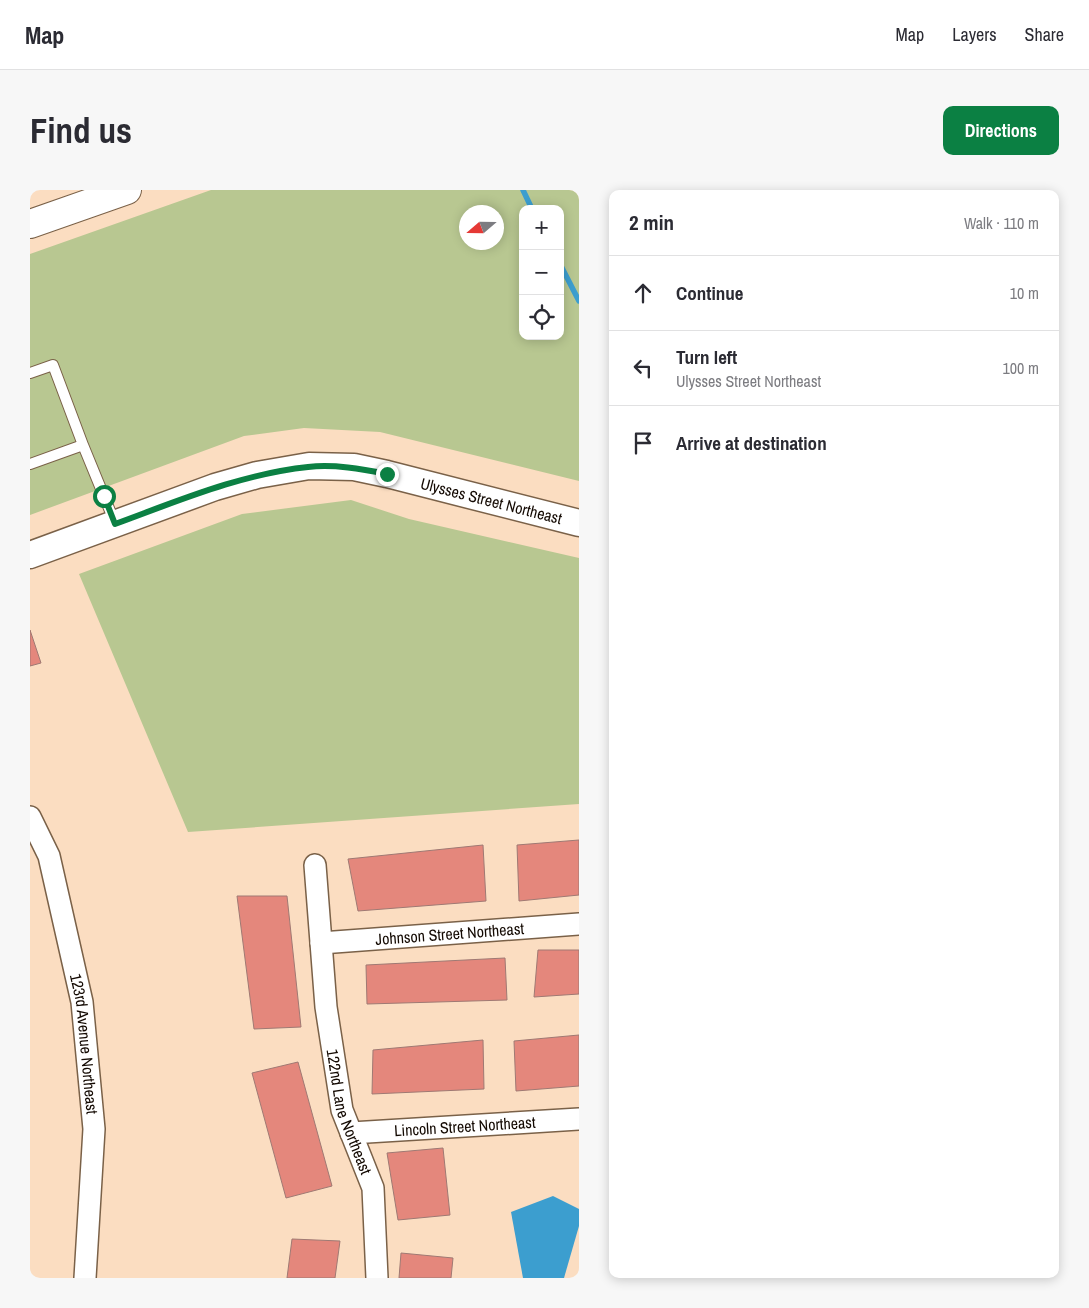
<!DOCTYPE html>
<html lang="en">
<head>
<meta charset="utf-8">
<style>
	body { margin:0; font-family:"Archivo Narrow",sans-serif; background:#f7f7f7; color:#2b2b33 }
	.controls { position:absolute; right:15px; top:15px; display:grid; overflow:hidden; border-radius:10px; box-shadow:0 2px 12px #0003 }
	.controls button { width:45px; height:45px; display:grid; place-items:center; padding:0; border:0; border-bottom:1px solid #e1e1e2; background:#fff; color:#2b2b33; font:25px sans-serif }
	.compass { position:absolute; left:429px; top:15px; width:45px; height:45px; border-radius:50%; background:#fff; box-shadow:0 2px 12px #0003; rotate:250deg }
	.stop { position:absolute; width:15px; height:15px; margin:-11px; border:4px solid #0b8043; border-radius:50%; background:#fff }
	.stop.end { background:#0b8043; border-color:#fff; box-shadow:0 1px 5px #0008 }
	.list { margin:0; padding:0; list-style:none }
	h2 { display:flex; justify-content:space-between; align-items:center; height:65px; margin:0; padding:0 20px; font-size:21px }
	h2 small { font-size:16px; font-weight:400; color:#7c7c81 }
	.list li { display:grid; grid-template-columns:32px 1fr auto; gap:15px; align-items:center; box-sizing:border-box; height:75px; padding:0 20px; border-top:1px solid #e1e1e2 }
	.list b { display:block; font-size:19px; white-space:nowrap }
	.list p { margin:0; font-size:16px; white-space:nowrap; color:#7c7c81 }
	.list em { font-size:16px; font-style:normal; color:#7c7c81 }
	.icon { flex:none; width:28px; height:28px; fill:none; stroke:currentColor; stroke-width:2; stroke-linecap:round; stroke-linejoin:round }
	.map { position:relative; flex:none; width:549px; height:1088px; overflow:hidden; border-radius:10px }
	header { display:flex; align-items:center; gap:30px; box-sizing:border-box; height:70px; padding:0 25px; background:#fff; border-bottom:1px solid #e1e1e2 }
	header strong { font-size:24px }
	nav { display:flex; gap:28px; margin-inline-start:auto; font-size:18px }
	.intro { display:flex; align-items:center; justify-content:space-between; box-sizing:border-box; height:120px; padding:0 30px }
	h1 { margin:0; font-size:35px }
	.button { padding:12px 22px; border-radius:10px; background:#0b8043; color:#fff; font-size:18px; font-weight:700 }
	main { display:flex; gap:30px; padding:0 30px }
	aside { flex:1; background:#fff; border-radius:10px; box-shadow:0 2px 12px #0003 }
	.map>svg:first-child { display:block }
	.green { fill:#b8c791; fill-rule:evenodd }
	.water { fill:#3c9ecf }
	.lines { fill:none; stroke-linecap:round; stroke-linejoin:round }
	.stream { stroke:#3c9ecf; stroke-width:5.5 }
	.building { fill:#e4877c; stroke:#9f7973 }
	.service-casing { stroke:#7a6148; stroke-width:12 }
	.minor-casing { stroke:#7a6148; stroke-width:24 }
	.tertiary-casing { stroke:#7a6148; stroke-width:29 }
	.motorway-casing { stroke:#7a6148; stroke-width:30 }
	.service { stroke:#fff; stroke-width:10 }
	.minor { stroke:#fff; stroke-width:21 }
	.tertiary { stroke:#fff; stroke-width:26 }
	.motorway { stroke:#fff; stroke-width:28 }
	.route { stroke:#0b8043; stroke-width:6 }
	.labels { text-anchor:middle; stroke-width:5; stroke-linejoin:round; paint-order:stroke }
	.street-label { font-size:16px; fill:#130902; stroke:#fff }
</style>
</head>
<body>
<header>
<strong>Map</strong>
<nav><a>Map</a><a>Layers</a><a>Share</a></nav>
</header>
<div class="intro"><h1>Find us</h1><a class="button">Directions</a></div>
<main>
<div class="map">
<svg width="549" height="1088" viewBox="0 0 549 1088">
	<rect width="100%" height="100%" fill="#fbddc1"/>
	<path class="green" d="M181,0H549V291L350,242L274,238L214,246L0,325V64ZM493,19H530V146H493ZM437,22H467V52H437Z
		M321,310L379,329L549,368V614L158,642L49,384L212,324Z"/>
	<path class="water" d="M523,1006L549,1019V1036L534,1088H493L481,1022Z"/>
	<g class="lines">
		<path class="stream" d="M493,0L502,19
			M530,74L549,111"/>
	</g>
	<path class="building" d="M0,440L11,473L0,476Z
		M549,650V705L489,711L487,655Z
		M453,655L456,711L328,721L318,669Z
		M207,706H257L271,837L224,839Z
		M508,760H549V804L504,807Z
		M475,768L477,810L337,814L336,775Z
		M549,845V896L486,901L484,851Z
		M453,850L454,899L342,904L343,860Z
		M268,872L302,996L256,1008L222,883Z
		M413,958L420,1025L368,1030L357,963Z
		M262,1049L310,1051L305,1088H257Z
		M371,1063L423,1068L421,1088H369Z"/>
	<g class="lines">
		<defs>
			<path id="service" d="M0,183L23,175L53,255
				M0,274L53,255L85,333"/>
			<g id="minor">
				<path id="s1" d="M0,627L19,666L52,812L64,939L55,1088"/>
				<path id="s2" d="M285,675L296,817L312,920L343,998L347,1088"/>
				<path id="s3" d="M291,753L549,734"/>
				<path id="s4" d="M321,943L549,929"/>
			</g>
			<g id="tertiary">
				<path id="s5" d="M0,365L185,297L227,285L279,276L324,277L357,284L549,333"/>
			</g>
			<path id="motorway" d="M0,34L97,0"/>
		</defs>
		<use href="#service" class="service-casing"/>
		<use href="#minor" class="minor-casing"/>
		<use href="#tertiary" class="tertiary-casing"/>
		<use href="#motorway" class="motorway-casing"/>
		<use href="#service" class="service"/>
		<use href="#minor" class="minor"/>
		<use href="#tertiary" class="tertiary"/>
		<use href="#motorway" class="motorway"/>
	</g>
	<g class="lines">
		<path class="route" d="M74,306L85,334C148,311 211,284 278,277C304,274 332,279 357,284"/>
	</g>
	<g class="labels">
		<g class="street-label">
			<text dy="6" stroke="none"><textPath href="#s5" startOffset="480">Ulysses Street Northeast</textPath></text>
			<text dy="6" stroke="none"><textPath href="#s3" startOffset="129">Johnson Street Northeast</textPath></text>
			<text dy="6" stroke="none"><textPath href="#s1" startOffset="235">123rd Avenue Northeast</textPath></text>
			<text dy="6" stroke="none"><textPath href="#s2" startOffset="250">122nd Lane Northeast</textPath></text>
			<text dy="6" stroke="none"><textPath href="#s4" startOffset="114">Lincoln Street Northeast</textPath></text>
		</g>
	</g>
</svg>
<div class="controls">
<button>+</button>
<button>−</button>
<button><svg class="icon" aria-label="locate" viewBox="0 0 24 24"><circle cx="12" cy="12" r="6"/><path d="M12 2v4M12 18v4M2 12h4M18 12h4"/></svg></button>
</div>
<svg class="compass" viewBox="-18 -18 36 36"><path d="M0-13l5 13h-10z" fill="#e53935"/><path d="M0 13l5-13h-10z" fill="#7c7c81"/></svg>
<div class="stop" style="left:74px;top:306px"></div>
<div class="stop end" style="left:357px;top:284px"></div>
</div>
<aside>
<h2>2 min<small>Walk · 110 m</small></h2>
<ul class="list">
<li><svg class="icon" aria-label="ahead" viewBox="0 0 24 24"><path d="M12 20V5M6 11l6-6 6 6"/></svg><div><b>Continue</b></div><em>10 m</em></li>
<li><svg class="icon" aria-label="left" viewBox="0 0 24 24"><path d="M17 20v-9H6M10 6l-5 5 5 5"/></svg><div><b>Turn left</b><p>Ulysses Street Northeast</p></div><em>100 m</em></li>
<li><svg class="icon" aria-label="arrive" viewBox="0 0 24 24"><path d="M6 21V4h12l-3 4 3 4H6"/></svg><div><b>Arrive at destination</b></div></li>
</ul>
</aside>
</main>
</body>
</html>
